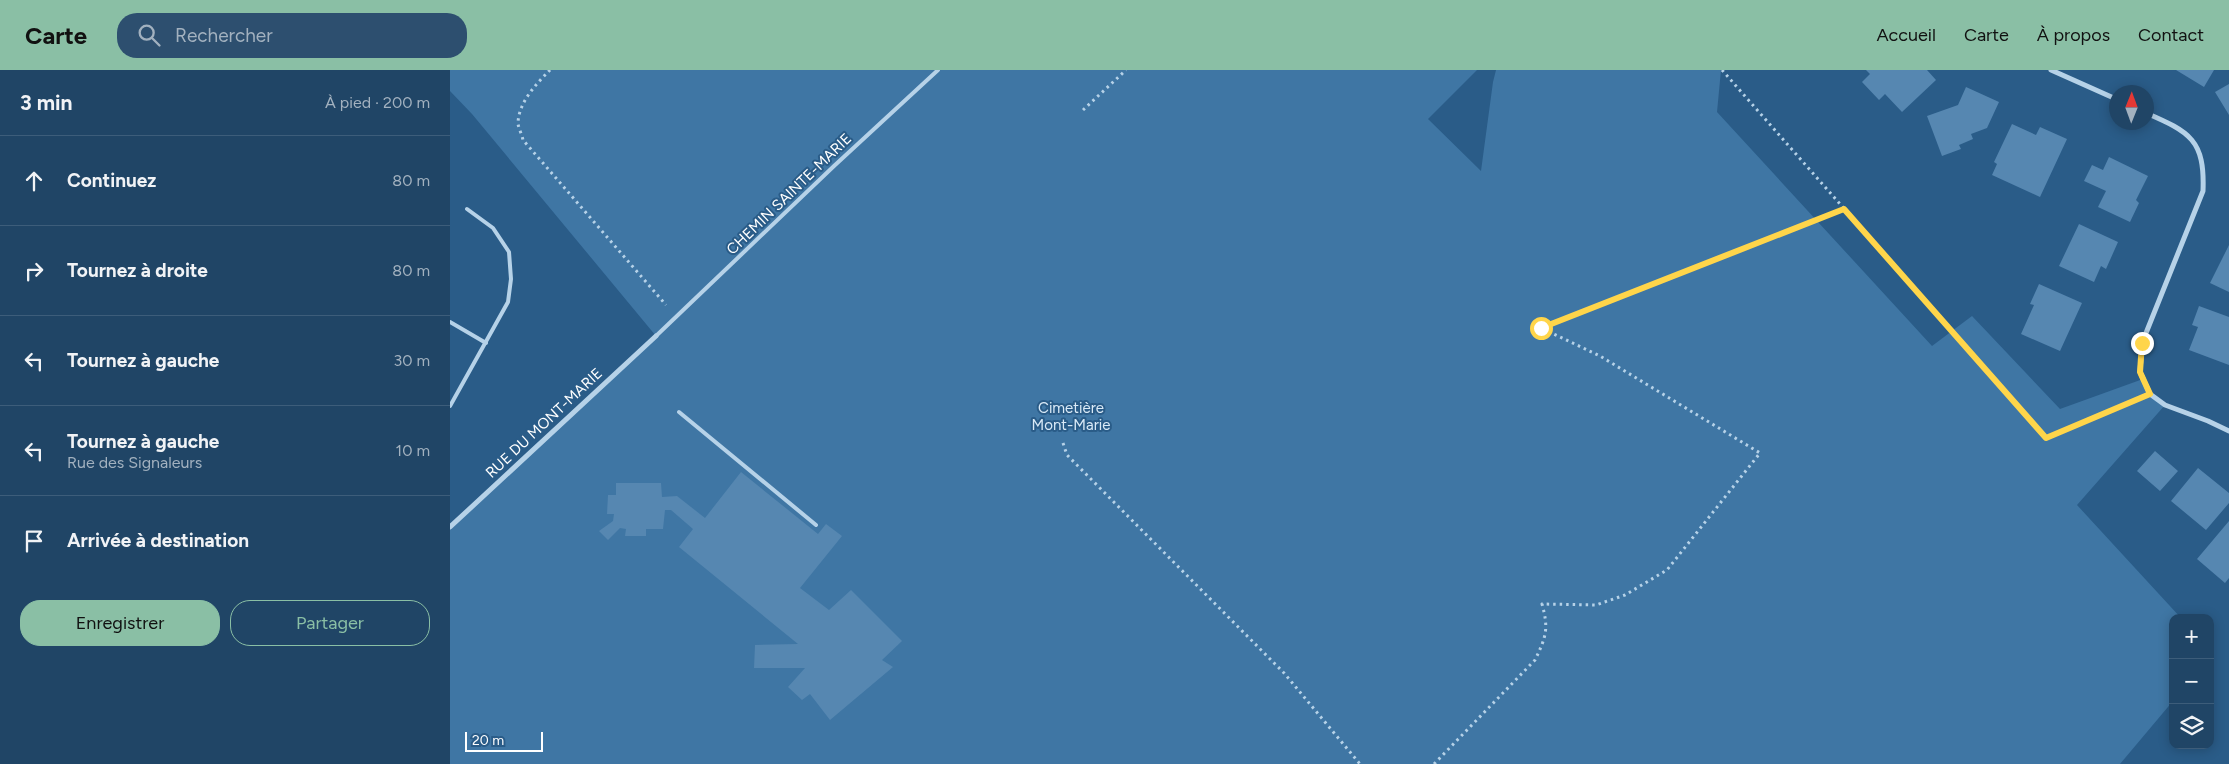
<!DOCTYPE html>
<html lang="fr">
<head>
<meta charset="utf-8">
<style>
	body { margin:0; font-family:Figtree,sans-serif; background:#2d4f6f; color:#f1f3f6 }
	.controls { position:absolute; right:15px; bottom:15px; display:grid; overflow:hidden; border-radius:10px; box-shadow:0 2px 12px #0003 }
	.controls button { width:45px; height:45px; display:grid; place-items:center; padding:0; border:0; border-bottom:1px solid #3d5d7a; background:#204566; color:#f1f3f6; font:25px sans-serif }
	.compass { position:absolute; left:1659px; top:15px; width:45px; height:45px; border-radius:50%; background:#204566; box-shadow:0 2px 12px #0003; rotate:1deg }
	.scale { position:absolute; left:15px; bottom:12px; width:78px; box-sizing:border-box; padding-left:5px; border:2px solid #fff; border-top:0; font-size:14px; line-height:18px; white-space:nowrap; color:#fff; -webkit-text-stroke:4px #2a5c88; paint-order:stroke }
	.stop { position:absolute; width:15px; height:15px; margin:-11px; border:4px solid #ffd54a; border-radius:50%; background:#fff }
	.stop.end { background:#ffd54a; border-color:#fff; box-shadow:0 1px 5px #0008 }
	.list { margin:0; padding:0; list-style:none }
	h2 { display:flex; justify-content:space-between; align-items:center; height:65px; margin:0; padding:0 20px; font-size:21px }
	h2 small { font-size:16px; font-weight:400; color:#a2b1bf }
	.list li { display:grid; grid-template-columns:32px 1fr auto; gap:15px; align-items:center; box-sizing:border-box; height:90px; padding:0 20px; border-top:1px solid #3d5d7a }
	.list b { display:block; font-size:19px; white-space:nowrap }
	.list p { margin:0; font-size:16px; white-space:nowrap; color:#a2b1bf }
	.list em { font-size:16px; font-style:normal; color:#a2b1bf }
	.actions { display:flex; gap:10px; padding:15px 20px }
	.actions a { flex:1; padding:11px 0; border:1px solid #8abfa5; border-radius:20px; text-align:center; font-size:18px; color:#8abfa5 }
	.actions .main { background:#8abfa5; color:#111 }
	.icon { flex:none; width:28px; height:28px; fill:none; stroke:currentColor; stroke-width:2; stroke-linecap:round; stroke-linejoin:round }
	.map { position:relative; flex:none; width:1779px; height:694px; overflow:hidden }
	header { display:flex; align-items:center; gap:30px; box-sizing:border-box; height:70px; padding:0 25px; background:#8abfa5; color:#111 }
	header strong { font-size:24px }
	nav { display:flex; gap:28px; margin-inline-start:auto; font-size:18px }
	.search { width:350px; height:45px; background:#2d4f6f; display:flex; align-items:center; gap:12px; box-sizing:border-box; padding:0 18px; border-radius:20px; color:#a2b1bf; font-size:19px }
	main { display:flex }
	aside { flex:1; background:#204566 }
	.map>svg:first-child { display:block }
	.green { fill:#3f76a4 }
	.building { fill:#5687b1 }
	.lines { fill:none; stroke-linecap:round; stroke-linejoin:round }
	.path { stroke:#b6d2e8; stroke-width:3; stroke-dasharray:2.5 4; stroke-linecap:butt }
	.service { stroke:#b6d2e8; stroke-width:4 }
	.minor { stroke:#b6d2e8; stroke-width:5 }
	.route { stroke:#ffd54a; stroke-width:6 }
	.labels { text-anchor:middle; stroke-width:4; stroke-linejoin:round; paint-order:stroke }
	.street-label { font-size:15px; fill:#fff; stroke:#2a5c88 }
	.park-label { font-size:15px; fill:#daeaf7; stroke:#2a5c88 }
</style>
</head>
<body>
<header>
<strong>Carte</strong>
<div class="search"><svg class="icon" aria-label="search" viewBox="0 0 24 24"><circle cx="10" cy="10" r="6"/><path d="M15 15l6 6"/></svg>Rechercher</div>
<nav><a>Accueil</a><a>Carte</a><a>À propos</a><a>Contact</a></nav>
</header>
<main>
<aside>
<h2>3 min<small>À pied · 200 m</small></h2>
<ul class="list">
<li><svg class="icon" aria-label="ahead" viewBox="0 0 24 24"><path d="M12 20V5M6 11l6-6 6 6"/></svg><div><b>Continuez</b></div><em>80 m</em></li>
<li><svg class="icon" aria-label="right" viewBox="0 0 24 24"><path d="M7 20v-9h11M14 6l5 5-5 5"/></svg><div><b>Tournez à droite</b></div><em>80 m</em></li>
<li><svg class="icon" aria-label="left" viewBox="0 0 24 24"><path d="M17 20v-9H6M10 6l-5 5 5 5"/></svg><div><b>Tournez à gauche</b></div><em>30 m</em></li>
<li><svg class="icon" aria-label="left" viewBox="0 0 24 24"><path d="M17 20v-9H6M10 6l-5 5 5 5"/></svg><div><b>Tournez à gauche</b><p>Rue des Signaleurs</p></div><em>10 m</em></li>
<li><svg class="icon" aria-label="arrive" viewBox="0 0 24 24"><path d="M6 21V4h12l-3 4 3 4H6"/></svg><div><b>Arrivée à destination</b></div></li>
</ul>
<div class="actions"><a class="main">Enregistrer</a><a>Partager</a></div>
</aside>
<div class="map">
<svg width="1779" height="694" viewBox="0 0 1779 694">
	<rect width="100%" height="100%" fill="#2a5c88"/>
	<path class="green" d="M0,0H1027L978,49L1031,101L1043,12L1046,0H1271L1267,42L1482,276L1522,246L1610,339L1693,309L1700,324L1715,335L1627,435L1731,548H1723V631L1670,694H0V457L206,266L22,44L0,21Z"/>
	<path class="building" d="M1416,0H1477L1486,10L1452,42L1435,24L1429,30L1412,12L1420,4Z
		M1726,0H1764L1754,17Z
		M1779,14V45L1765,22Z
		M1516,17L1549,32L1537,58L1521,64L1523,69L1509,75L1511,79L1492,86L1477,46L1508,35Z
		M1562,54L1586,65L1590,57L1617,69L1590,127L1542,105L1547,94L1544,92Z
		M1659,87L1698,106L1686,130L1689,133L1680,152L1648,137L1656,121L1634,111L1642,95L1653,100Z
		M1629,154L1668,172L1656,199L1651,196L1644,212L1609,196Z
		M1779,175V222L1760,213Z
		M1589,214L1632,233L1610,281L1571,264L1584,235L1580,234Z
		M1749,236L1779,247V295L1739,280L1748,257L1742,255Z
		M1705,381L1728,401L1710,421L1687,401Z
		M1748,398L1779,423V433L1756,460L1721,431Z
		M291,402L368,464L376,454L392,466L350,518L379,540L401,520L452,571L432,590L443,597L380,650L360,624L352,630L338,617L355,598H304L305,575L348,574L229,477L243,459L221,440H215L213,459H196V466H175L176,459L170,458L158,470L149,461L163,451L164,444H157L158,425H166V413H211L212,427L227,426L255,448Z
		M1779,451V508L1775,513L1747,489Z"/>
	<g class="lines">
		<path class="path" d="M100,0C86,14 68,33 68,54C69,59 72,65 73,70L216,235
			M1272,0L1596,368L1687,329
			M633,40L676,0
			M1091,258L1394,139
			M613,373L617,385L834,603L910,694
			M984,694L1085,590C1096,567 1099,559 1092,534L1146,535L1175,525L1217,500L1310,383L1150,286L1091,258"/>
		<path class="service" d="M0,252L36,273
			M206,266L384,96L488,0
			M0,336L58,232L61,209L59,182L43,158L17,139
			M229,342L366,455"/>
		<path class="minor" d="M1601,0L1666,29
			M1696,43C1740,62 1755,70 1753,121L1692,273L1690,302L1700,324L1715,335L1758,351L1779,361
			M0,457L206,266"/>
	</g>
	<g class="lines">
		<path class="route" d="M1091,258L1394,139L1596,368L1700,324L1690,302L1692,273"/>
	</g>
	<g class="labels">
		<g class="street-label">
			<text transform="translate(339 124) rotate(-44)" y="5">CHEMIN SAINTE-MARIE</text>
			<text transform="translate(94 353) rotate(-43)" y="5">RUE DU MONT-MARIE</text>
		</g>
		<g class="park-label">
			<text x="621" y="343">Cimetière<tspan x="621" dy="17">Mont-Marie</tspan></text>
		</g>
	</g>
</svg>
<div class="controls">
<button>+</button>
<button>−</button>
<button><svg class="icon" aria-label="layers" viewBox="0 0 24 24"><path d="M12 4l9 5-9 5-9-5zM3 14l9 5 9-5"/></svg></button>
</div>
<svg class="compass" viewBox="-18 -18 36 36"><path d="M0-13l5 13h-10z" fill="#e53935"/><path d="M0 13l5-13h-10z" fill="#a2b1bf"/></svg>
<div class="scale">20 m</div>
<div class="stop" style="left:1091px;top:258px"></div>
<div class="stop end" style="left:1692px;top:273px"></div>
</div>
</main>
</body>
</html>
